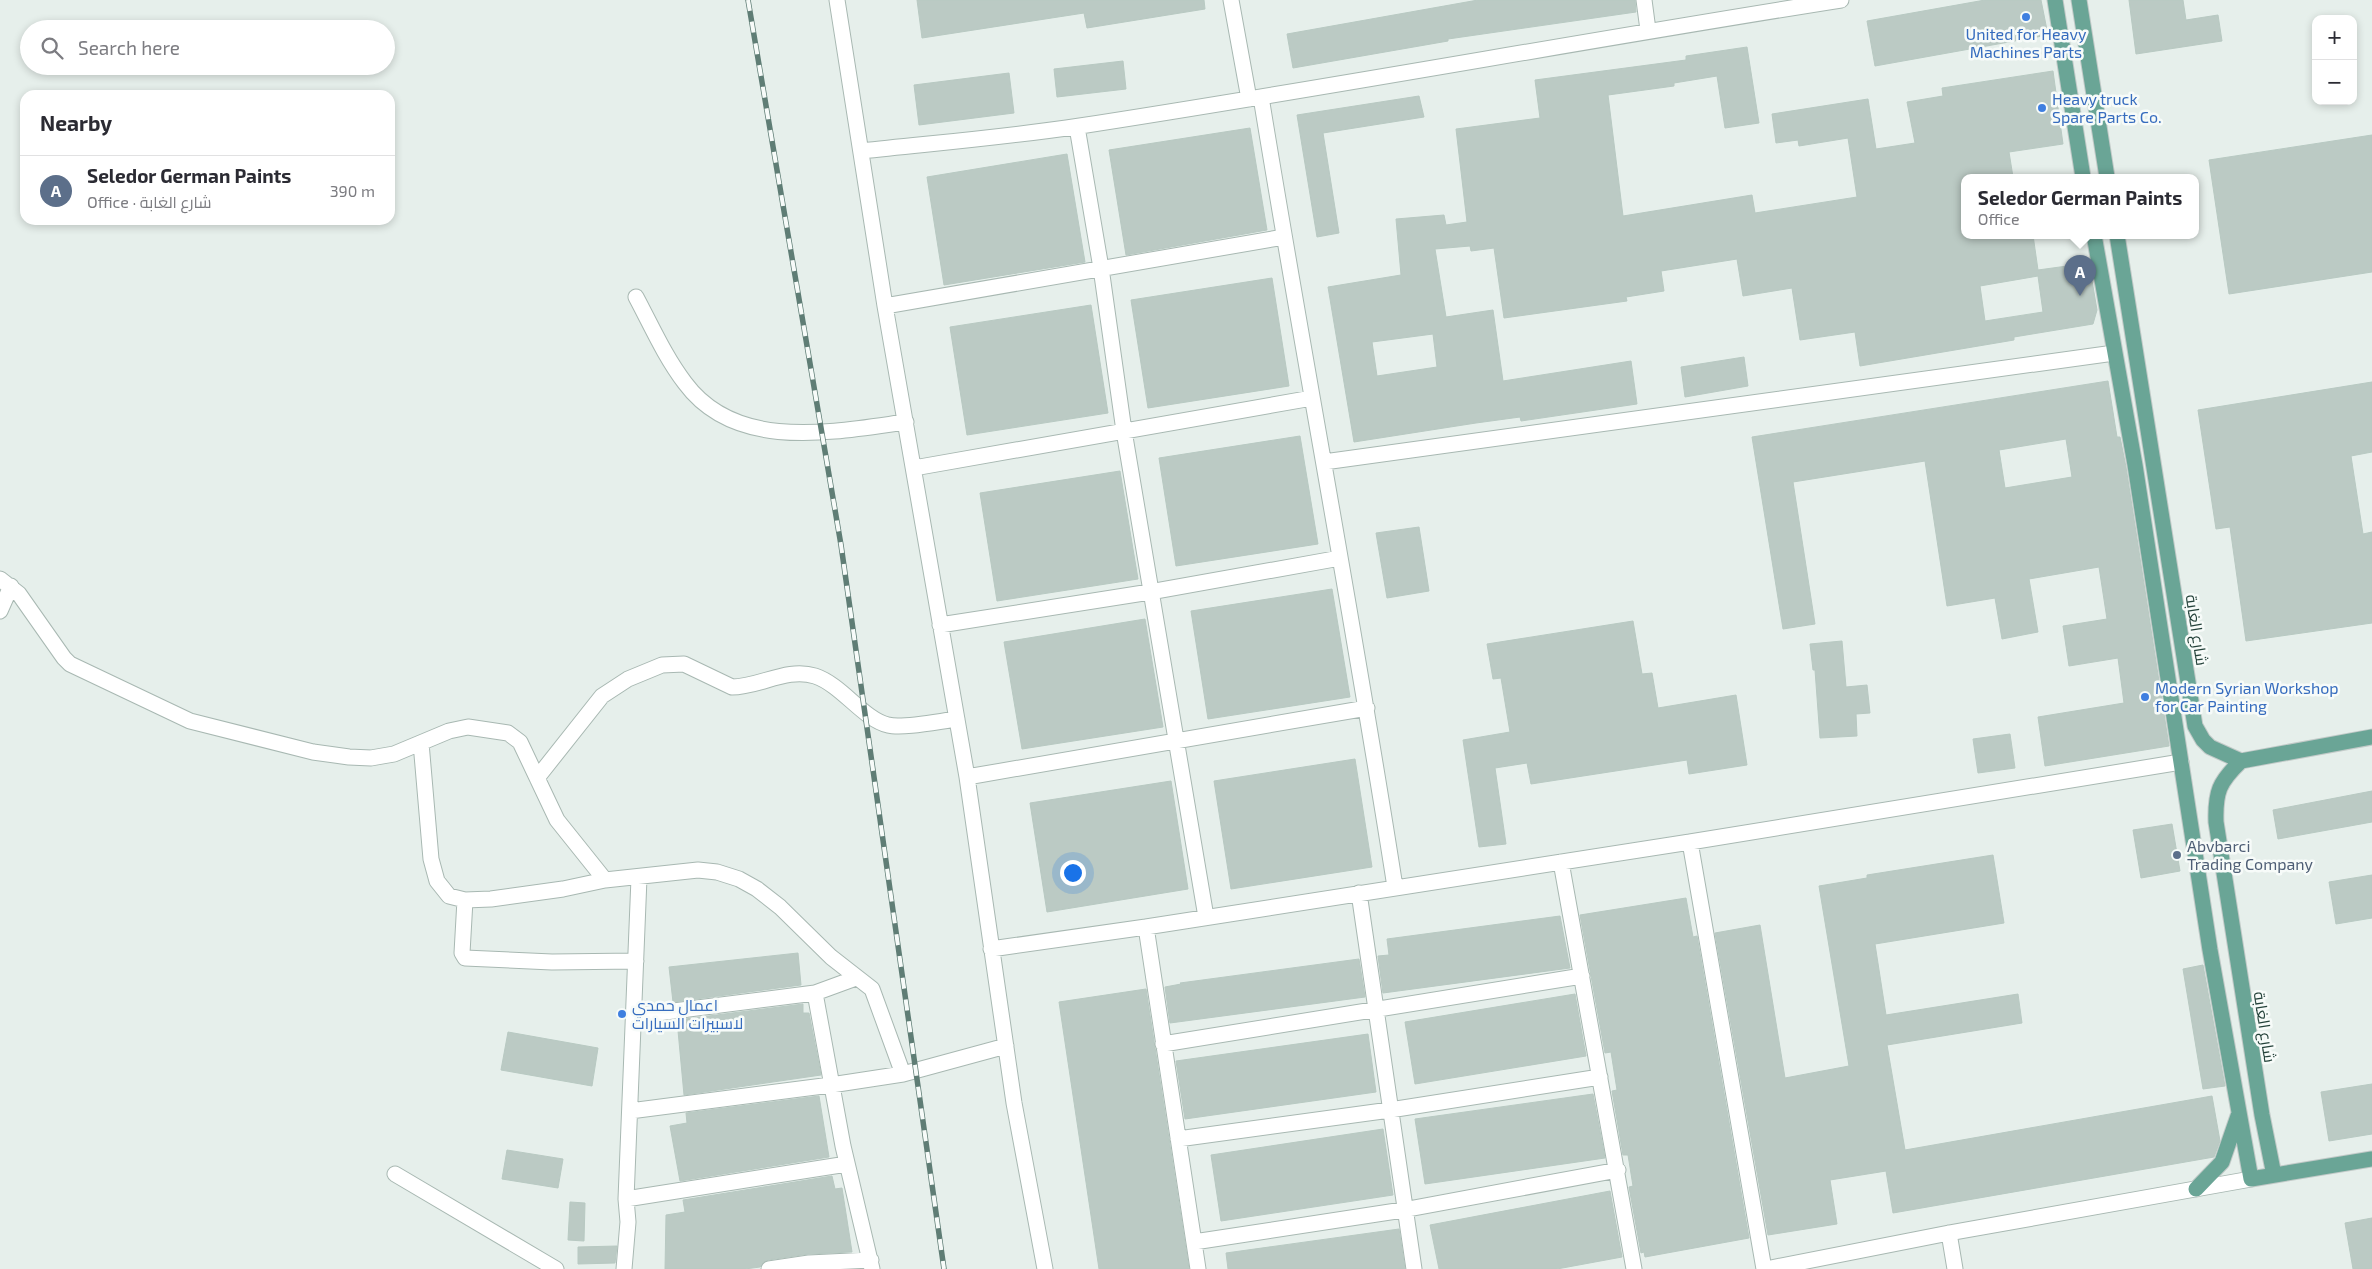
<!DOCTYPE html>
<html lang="en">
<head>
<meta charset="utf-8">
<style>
	body { margin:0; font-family:"Exo 2",Cairo,sans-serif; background:#f2f2f3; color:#2b2b33 }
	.controls { position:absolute; right:15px; top:15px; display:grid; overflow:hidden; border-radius:10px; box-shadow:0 2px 8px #0003 }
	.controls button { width:45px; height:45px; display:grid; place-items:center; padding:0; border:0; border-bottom:1px solid #e1e1e2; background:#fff; color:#2b2b33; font:25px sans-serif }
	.you { position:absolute; left:1072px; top:872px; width:18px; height:18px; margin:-12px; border:4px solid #fff; border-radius:50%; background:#1a73e8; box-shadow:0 0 0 8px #1a73e833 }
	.badge { display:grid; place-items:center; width:32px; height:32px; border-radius:50%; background:#855347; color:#fff; font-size:16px; font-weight:700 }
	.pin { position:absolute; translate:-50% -41px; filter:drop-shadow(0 1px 2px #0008) }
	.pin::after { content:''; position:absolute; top:26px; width:18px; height:15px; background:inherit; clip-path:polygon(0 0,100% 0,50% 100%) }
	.popup { position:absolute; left:1961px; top:174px; width:238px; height:65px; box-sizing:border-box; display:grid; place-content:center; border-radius:10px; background:#fff; filter:drop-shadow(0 1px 4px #0005); font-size:16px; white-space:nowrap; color:#7c7c81 }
	.popup b { font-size:19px; color:#2b2b33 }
	.popup::after { content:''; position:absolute; left:50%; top:100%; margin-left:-10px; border:10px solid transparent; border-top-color:#fff }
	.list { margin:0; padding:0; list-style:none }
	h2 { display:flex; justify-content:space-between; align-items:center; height:65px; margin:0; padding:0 20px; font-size:21px }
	h2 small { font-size:16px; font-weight:400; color:#7c7c81 }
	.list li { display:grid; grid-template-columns:32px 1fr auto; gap:15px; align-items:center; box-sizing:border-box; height:70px; padding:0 20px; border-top:1px solid #e1e1e2 }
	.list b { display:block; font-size:19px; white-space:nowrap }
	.list p { margin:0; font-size:16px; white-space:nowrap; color:#7c7c81 }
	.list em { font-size:16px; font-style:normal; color:#7c7c81 }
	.icon { flex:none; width:28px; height:28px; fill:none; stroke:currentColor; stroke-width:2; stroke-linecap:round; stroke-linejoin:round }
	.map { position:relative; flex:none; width:2372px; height:1269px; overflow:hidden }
	.search { position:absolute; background:#fff; box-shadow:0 2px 8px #0003; left:20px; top:20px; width:375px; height:55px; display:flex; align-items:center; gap:12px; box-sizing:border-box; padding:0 18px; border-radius:28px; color:#7c7c81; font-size:19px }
	.panel { position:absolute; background:#fff; box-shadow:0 2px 8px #0003; left:20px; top:90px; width:375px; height:135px; border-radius:15px }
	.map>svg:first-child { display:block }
	.building { fill:#bbcac4; stroke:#b8c9c2; fill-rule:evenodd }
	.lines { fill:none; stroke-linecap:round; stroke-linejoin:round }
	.minor-casing { stroke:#a8b8b2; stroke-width:17 }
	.major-casing { stroke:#c2cac8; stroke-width:17 }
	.minor { stroke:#fff; stroke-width:15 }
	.major { stroke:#6aa596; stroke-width:15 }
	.rail-casing { stroke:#5f7d75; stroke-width:5.5 }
	.rail { stroke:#f7fbf9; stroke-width:4; stroke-dasharray:11; stroke-linecap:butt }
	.shop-dot { fill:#3f7fe0; stroke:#f7fbf9; stroke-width:2 }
	.service-dot { fill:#5c6f8a; stroke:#f7fbf9; stroke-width:2 }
	.labels { text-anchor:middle; stroke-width:5; stroke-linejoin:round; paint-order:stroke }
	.shop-label { font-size:16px; fill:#366cbe; stroke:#f7fbf9; text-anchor:start }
	.street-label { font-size:16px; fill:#24423a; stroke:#f7fbf9 }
	.service-label { font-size:16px; fill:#4e5e75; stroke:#f7fbf9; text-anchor:start }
</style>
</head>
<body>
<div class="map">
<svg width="2372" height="1269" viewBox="0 0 2372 1269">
	<rect width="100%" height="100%" fill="#e6efeb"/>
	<path class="building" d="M917,0H1204L1205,9L1087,28L1084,13L922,38Z
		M1478,0H1635L1636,12L1448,39V41L1293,68L1287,34Z
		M1985,0H2041L2048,35L1875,66L1867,21Z
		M2129,0H2183L2186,20L2218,15L2222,41L2136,54Z
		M1747,47L1759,123L1725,128L1717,76L1674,83V86L1608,95L1623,216L1752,195L1755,213L1857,197L1848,138L1799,146L1798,140L1776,143L1772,114L1868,99L1876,149L1915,143L1907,102L1943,96L1942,88L2053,71L2063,144L2009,152L2013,177H1965V235H2033L2038,270L2089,263L2097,310L2093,324L2014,337V340L1860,366L1855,332L1800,340L1792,288L1743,296L1737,259L1661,271L1664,291L1626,297L1627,301L1504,318L1494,248L1471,251L1470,246L1435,249L1446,317L1493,310L1503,381L1631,361L1637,404L1521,421L1520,417L1476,423L1354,442L1328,287L1401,275L1396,219L1444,215L1446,225L1467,222L1456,129L1540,118L1535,80L1686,60V56ZM2038,276L2043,312L1985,321L1980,286ZM1433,334L1437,367L1377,376L1372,342Z
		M1123,61L1126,89L1057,97L1054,69Z
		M1009,73L1014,113L919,125L914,85Z
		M1419,96L1424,117L1323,133L1339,233L1317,237L1297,115Z
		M1250,128L1267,230L1126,255L1109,150Z
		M2372,135V272L2229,294L2209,160Z
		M1067,154L1085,262L944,285L927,177Z
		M1272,278L1289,386L1148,408L1131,300Z
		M1091,305L1108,413L967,435L950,327Z
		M1744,357L1748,386L1685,397L1681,367Z
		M2108,381L2117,437H2120L2126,467L2169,746L2045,766L2038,717L2124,703L2118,658L2069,666L2063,626L2107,619L2099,567L2029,579L2038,632L2002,639L1995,598L1947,606L1925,461L1793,482L1815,624L1783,629L1752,437ZM2066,439L2072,477L2005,488L1999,450Z
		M2372,382V452L2351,456L2363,534L2372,532V623L2246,641L2230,527L2216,529L2198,410Z
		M1300,436L1318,544L1176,566L1159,458Z
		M1120,471L1138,579L997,601L980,493Z
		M1419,527L1429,591L1387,598L1376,533Z
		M1332,589L1350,697L1208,719L1191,611Z
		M1145,619L1163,727L1022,749L1004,642Z
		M1633,621L1642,674L1652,673L1658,708L1736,695L1747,765L1689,774L1687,760L1531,784L1527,763L1495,768L1506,844L1479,847L1463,740L1510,732L1501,678L1493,679L1487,644Z
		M1842,641L1846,687L1867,685L1870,713L1856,714L1857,736L1820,738L1815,670H1813L1810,644Z
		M2010,734L2015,768L1978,773L1973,739Z
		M1355,759L1372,867L1231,889L1214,781Z
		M1171,781L1188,889L1047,912L1030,803Z
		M2372,791V822L2278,839L2273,810Z
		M2172,824L2180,871L2141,878L2133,830Z
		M1993,855L2004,923L1875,944L1886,1015L2018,994L2022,1023L1887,1045L1905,1150L2212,1096L2220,1141L2214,1157L1893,1213L1886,1171L1830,1180L1837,1224L1768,1235L1715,933L1760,925L1785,1078L1849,1066L1819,886L1867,878V875Z
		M2372,875V918L2336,924L2329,882Z
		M1686,898L1693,937L1697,936L1749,1238L1645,1257L1644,1252L1641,1253L1629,1187L1633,1186L1628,1155H1623L1612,1091L1617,1090L1611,1052L1605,1053L1580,915Z
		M1560,916L1570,968L1383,993L1378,956L1389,955L1387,939Z
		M798,953L801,985L673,1002L669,967Z
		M1359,959L1365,997L1170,1023L1165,987L1181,984L1180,983Z
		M2203,965L2225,1086L2203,1089L2183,969Z
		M1146,989L1189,1269H1099L1059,1002Z
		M1575,994L1586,1056L1415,1084L1405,1022Z
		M803,1004V1013H809L821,1075L684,1095L677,1020Z
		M508,1032L598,1048L592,1086L501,1070Z
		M1368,1034L1376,1092L1185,1119L1176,1061Z
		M2372,1084V1134L2329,1141L2321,1092Z
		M1593,1094L1605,1158L1425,1184L1415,1119Z
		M819,1096L829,1157L680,1181L670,1126L687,1123L686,1113Z
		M1383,1129L1393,1195L1221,1221L1211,1155Z
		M507,1150L563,1159L558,1188L502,1179Z
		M832,1176L835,1189L842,1188L852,1252L808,1254L768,1260L760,1267L745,1269H665L666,1215L685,1212L683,1200Z
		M1610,1191L1622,1257L1557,1269H1439L1430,1225Z
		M570,1202L585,1203L584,1241L568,1240Z
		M2372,1218V1269H2353L2345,1223Z
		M1399,1229L1405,1269H1228L1226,1253Z
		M617,1246L615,1263L578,1264V1247Z"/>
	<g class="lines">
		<defs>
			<path id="minor" d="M837,0L885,306L967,777L1014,1103L1045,1269
				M1231,0L1249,99
				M1644,0L1648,30
				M1261,97C1304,361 1354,623 1395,887
				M1077,127L1101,268L1124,431L1206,917
				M862,151C935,143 1008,137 1080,126C1334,87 1587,40 1841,0
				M636,297C651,325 665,357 685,383C736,452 833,432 906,422
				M885,306L1284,237
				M1324,462L2114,353
				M914,468L1312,398
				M0,579L19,594L64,658L70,664L190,721L313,752L349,757L371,758L394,754L449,731L468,727L508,733L520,742L557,820L605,880
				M0,611L11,586
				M940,625L1150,592L1340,558
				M421,743L431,859L437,881L449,896L465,900L491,899L563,889L605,880L698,870L717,872L739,879L757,889L780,907L831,957L872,989L903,1074
				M967,777L1367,708
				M537,778L602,696L628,679L662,665L684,664L732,687C760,687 787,667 815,676C842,685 863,719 888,725C902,729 940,721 957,719
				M1690,842L1764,1269
				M1561,862L1634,1269
				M1359,893L1414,1269
				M465,900L462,953L465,958L552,962L636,961
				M1146,927L1198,1269
				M991,949L1146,927L1690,842L2181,762
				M815,993L843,1146L872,1269
				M634,1016L815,993L856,978
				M1163,1044L1582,976
				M630,1111L831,1085L903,1074L1006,1046
				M1178,1139L1390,1110L1600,1077
				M395,1174L556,1269
				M626,1199L847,1164
				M1949,1233L1955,1269
				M1194,1242L1403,1210L1618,1170
				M624,1269L628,1222L626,1199L639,878
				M769,1269L809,1263L871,1260
				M1766,1269L1949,1233L2251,1179"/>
			<path id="major" d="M2055,0L2083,177
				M2079,0L2107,177
				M2094,235L2135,465L2210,950L2251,1179L2372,1159
				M2117,235L2195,726L2203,740L2210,747L2241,761L2372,737
				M2241,761C2219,782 2215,792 2216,822L2262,1115L2274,1175
				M2196,1189L2222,1162L2238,1116"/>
		</defs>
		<use href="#minor" class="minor-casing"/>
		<use href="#major" class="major-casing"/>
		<use href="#minor" class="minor"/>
		<use href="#major" class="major"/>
		<defs>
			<path id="rail" d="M748,0L841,545L944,1269"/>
		</defs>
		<use href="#rail" class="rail-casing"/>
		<use href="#rail" class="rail"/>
	</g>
	<g class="shop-dot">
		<circle cx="2026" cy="17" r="5"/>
		<circle cx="2042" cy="108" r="5"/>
		<circle cx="2145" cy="697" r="5"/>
		<circle cx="622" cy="1014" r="5"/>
	</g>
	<circle class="service-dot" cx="2177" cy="855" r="5"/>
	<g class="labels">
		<g class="shop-label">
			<text x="2026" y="40" text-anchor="middle">United for Heavy<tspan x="2026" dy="18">Machines Parts</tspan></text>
			<text x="2052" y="105">Heavy truck<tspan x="2052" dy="18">Spare Parts Co.</tspan></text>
			<text x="2155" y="694">Modern Syrian Workshop<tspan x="2155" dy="18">for Car Painting</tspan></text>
			<text x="632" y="1011">اعمال حمدي<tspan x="632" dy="18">لاسبيرات السيارات</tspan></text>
		</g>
		<g class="street-label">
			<text transform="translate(2197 630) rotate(81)" y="6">شارع الغابة</text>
			<text transform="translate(2265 1027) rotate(81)" y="6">شارع الغابة</text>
		</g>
		<g class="service-label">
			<text x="2187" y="852">Abvbarci<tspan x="2187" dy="18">Trading Company</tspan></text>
		</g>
	</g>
</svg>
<div class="controls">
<button>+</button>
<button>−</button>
</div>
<div class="you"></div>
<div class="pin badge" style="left:2080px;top:296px;background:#5c6f8a">A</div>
<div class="popup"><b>Seledor German Paints</b>Office</div>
<div class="search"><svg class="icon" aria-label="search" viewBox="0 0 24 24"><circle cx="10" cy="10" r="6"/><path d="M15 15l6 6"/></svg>Search here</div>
<section class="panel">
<h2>Nearby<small></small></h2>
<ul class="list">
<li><span class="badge" style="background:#5c6f8a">A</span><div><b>Seledor German Paints</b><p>Office · شارع الغابة</p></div><em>390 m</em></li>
</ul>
</section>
</div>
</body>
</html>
